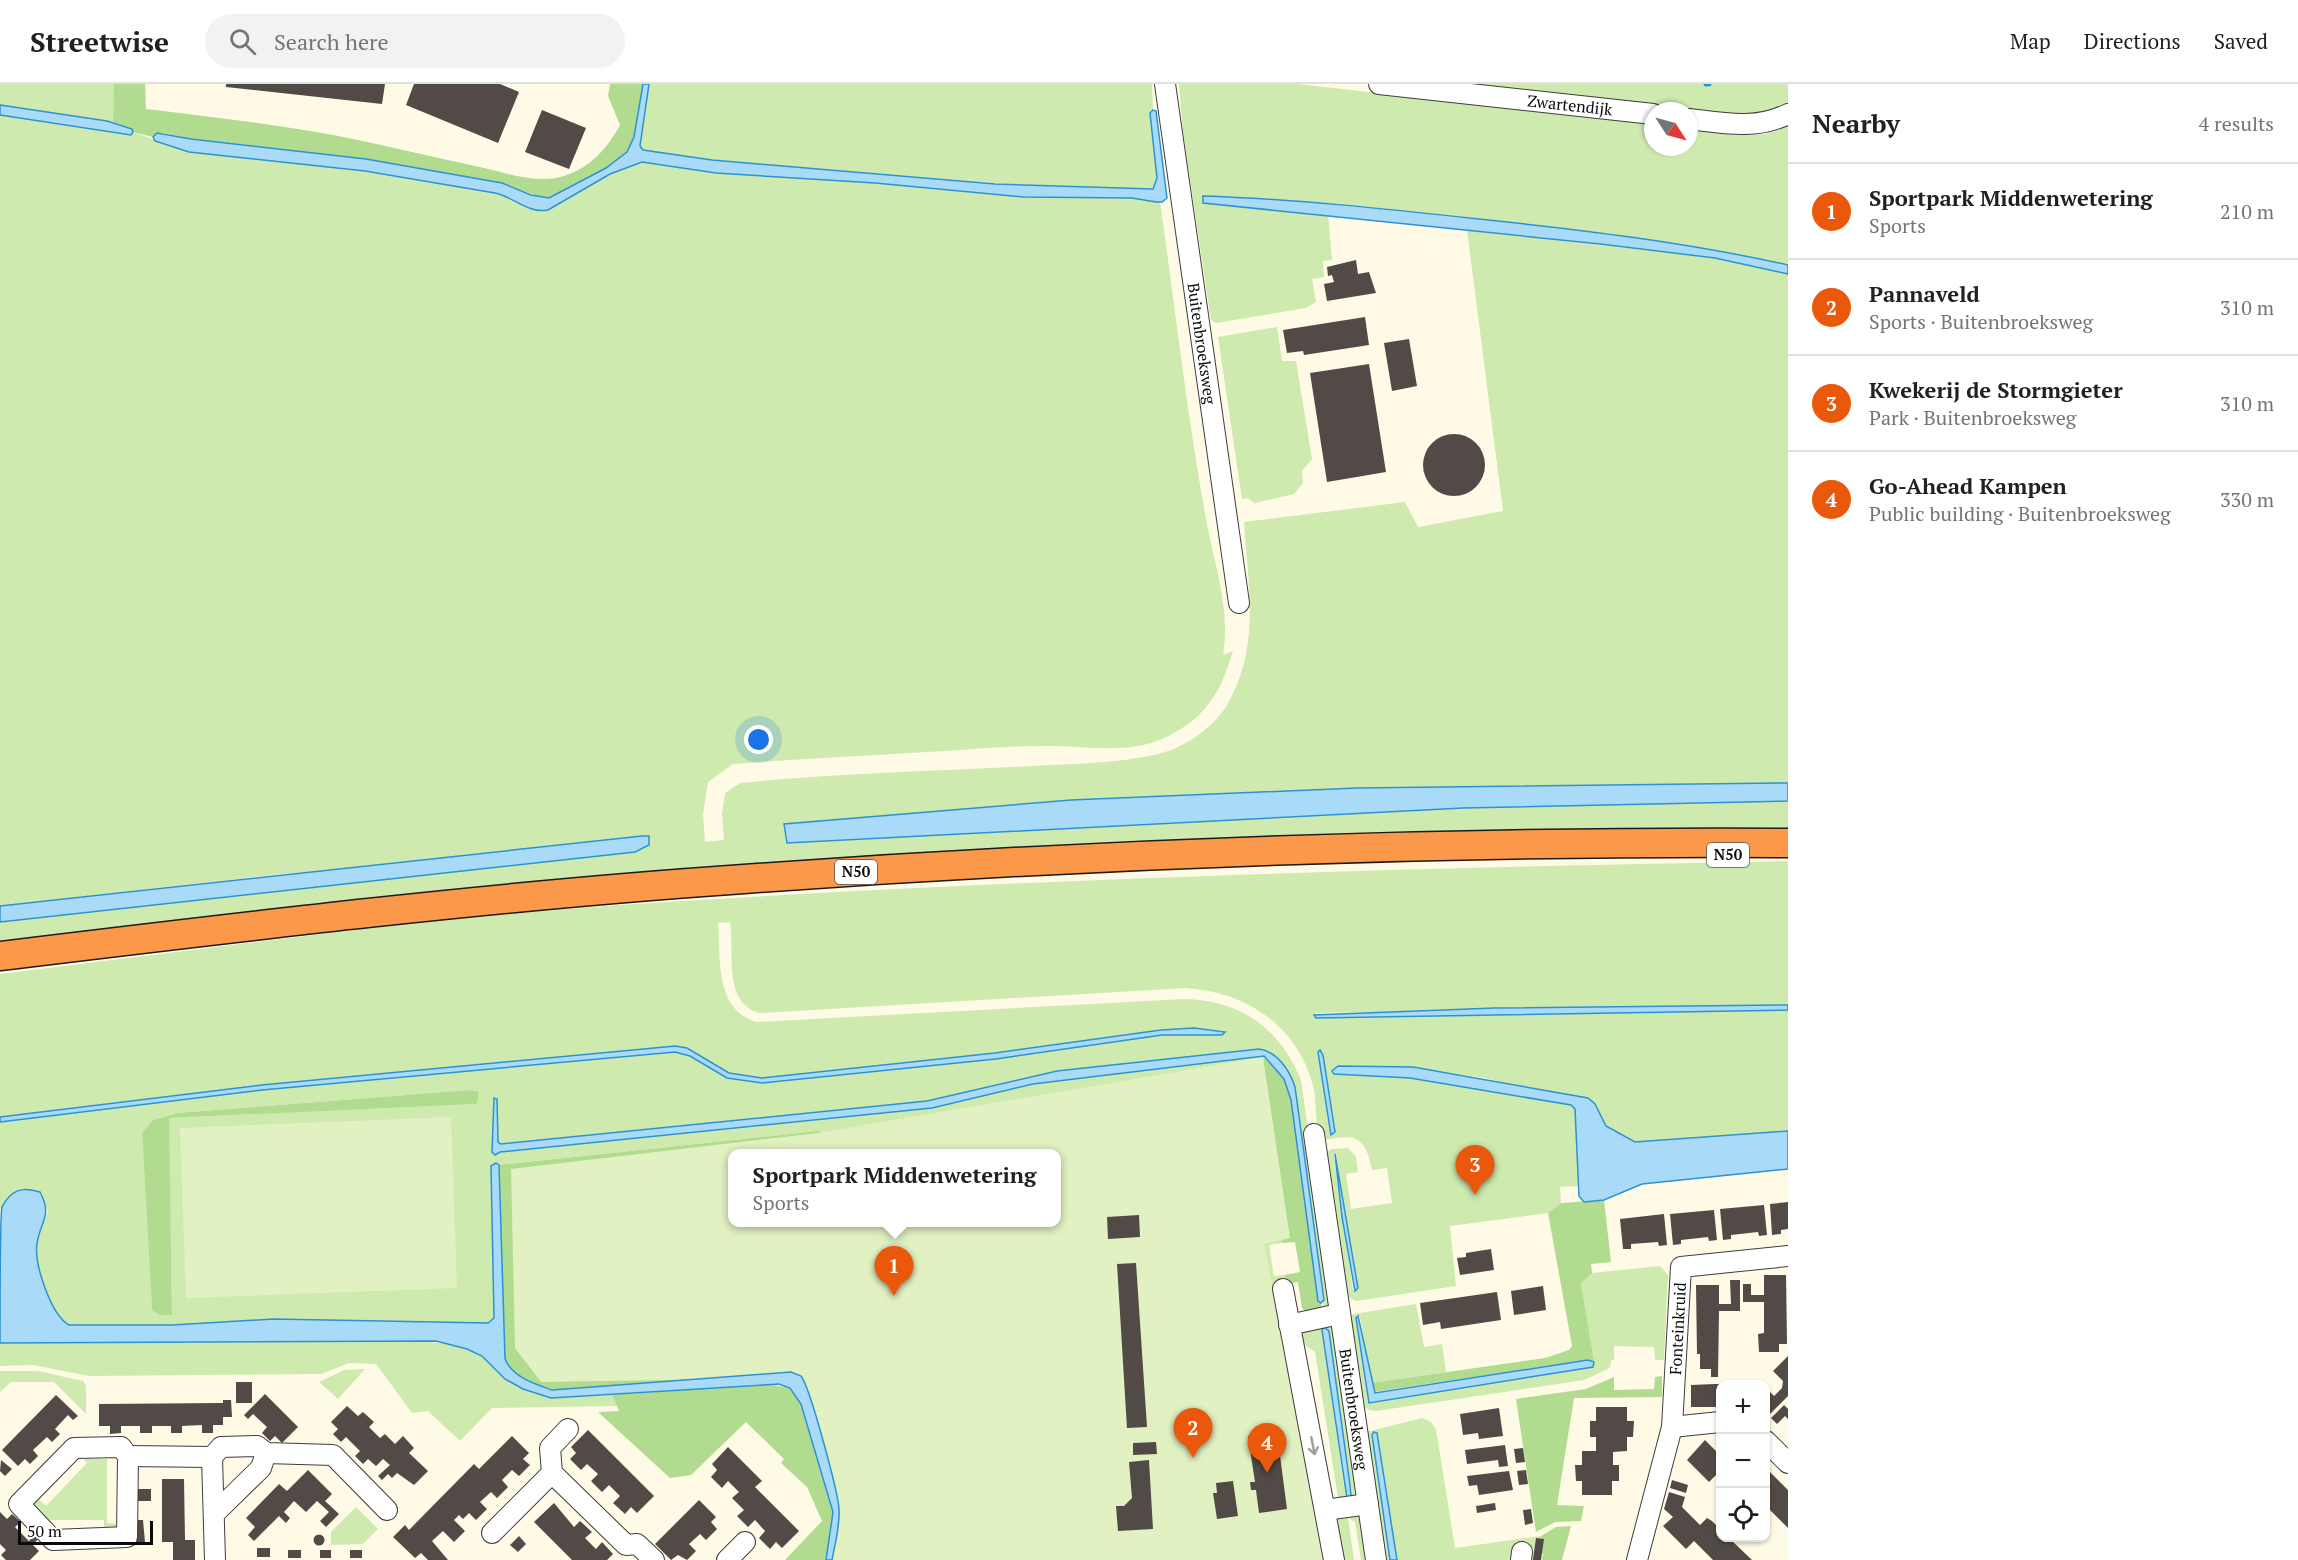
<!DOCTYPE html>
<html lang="en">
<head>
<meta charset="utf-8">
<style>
	body { margin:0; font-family:"PT Serif",serif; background:#f2f2f2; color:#202124 }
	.controls { position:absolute; right:18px; bottom:18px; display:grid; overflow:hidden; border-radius:12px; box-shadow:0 2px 4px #0004 }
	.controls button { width:54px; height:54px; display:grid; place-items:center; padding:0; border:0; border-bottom:2px solid #e0e0e0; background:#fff; color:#202124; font:30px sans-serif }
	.compass { position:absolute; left:1644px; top:18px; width:54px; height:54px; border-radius:50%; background:#fff; box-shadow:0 2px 4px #0004; rotate:126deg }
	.scale { position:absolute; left:18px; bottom:15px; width:135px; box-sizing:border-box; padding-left:6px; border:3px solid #0a0a0a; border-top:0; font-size:16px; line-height:21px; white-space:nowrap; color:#0a0a0a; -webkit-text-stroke:4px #fff; paint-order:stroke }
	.you { position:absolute; left:759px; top:656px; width:21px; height:21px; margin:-15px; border:4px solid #fff; border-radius:50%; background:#1a73e8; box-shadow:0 0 0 9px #1a73e833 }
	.badge { display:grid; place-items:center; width:39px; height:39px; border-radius:50%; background:#ea580c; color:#fff; font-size:20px; font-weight:700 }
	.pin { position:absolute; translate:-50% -50px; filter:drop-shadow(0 2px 3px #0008) }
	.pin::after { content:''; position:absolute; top:32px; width:21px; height:18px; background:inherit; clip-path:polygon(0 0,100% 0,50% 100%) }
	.popup { position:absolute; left:728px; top:1065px; width:333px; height:78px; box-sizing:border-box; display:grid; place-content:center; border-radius:12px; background:#fff; filter:drop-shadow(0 2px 4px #0005); font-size:20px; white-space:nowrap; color:#757577 }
	.popup b { font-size:22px; color:#202124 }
	.popup::after { content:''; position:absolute; left:50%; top:100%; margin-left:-12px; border:12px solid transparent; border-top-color:#fff }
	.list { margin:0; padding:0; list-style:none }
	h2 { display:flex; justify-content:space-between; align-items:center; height:78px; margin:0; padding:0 24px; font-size:26px }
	h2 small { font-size:20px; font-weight:400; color:#757577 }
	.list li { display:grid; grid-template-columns:39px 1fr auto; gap:18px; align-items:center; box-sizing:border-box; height:96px; padding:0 24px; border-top:2px solid #e0e0e0 }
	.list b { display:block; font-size:22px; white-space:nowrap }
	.list p { margin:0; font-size:20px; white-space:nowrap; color:#757577 }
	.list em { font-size:20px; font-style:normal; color:#757577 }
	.icon { flex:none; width:33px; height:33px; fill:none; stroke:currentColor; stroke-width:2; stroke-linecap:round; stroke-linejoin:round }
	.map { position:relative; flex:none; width:1788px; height:1476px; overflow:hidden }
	header { display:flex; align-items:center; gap:36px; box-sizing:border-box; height:84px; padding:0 30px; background:#fff; border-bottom:2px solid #e0e0e0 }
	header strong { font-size:28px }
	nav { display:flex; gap:33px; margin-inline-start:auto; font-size:21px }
	.search { width:420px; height:54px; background:#f2f2f2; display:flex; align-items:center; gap:15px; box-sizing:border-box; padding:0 21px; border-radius:33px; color:#757577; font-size:22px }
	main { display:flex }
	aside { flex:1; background:#fff }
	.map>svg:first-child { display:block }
	.green { fill:#ceeaaf; fill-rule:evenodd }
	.forest { fill:#b1db8e }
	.pitch { fill:#e1f1c2; fill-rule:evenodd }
	.water { fill:#a9dbf8; stroke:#2d92d2; stroke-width:1.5 }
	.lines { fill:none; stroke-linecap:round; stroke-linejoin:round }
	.stream { stroke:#2d92d2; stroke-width:5 }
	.building { fill:#524a46 }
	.minor-casing { stroke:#3d3d3d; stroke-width:22 }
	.highway-casing { stroke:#1b1b1b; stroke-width:31 }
	.minor { stroke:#fff; stroke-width:20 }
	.highway { stroke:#fb9849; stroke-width:28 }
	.oneway { stroke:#9d9d9d }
	.labels { text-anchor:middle; stroke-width:6; stroke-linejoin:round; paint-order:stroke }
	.shield { fill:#fff; stroke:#545454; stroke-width:1.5 }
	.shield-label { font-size:15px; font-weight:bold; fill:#0a0a0a }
	.street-label { font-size:16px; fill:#0a0a0a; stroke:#fff }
</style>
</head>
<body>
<header>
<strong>Streetwise</strong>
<div class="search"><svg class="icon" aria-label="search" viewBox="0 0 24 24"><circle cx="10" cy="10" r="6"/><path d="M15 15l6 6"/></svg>Search here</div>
<nav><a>Map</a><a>Directions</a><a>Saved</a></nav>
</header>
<main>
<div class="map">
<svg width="1788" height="1476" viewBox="0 0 1788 1476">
	<rect width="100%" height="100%" fill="#fffae6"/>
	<path class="green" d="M0,0H114L113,38L0,21Z
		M649,0H1152L1153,26L1150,29L1157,95L1155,103L1149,106C981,99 810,92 643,66L640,62Z
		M1179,0H1298L1653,40V63H1689V44C1722,48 1758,59 1788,42V181C1683,157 1581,146 1474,134C1384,125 1294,115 1203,112L1204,119L1328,131L1332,176L1323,177L1324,193L1312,195L1316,218L1306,224L1216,239L1211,236L1183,48Z
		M1446,0H1788V25L1745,35Z
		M0,31L130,51L133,48L189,68L365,87L505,111L548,126L610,90L642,78L716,89L875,99L1023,113L1132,114L1160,118C1175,223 1187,330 1206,435C1214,481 1231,523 1223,571L1233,567C1220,611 1205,635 1162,655C1126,671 1083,661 1045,662C1000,662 954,667 909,669C850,673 791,675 733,680L708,698L703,730L705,758L724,756L722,730L725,709L740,699C836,689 934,687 1031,682C1068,680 1137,679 1171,666C1192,658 1216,640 1227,621C1261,563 1248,501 1244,438L1405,418L1418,443L1503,427L1467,146L1715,174L1788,190V699L1357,704L1071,716L784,740L787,759L1463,724L1788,717V747L1488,758L0,861V838L642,766L281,790L0,822Z
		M1277,243L1282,277H1296L1312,375L1302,387L1303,399L1294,410L1254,419L1248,414L1242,415L1218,253Z
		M1788,777V921L1315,929L1316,934L1788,926V1047L1635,1058L1606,1041L1595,1020L1484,994L1413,983L1338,982V990L1410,994L1571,1021L1575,1025L1579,1102L1560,1103L1561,1119L1548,1129L1450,1142L1456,1202L1356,1217L1343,1210L1323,1071L1331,1065L1348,1064L1356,1073L1358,1088L1346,1090L1351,1125L1392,1119L1387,1084L1372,1086C1365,1051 1355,1050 1323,1056C1314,1043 1317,1021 1314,1006C1300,943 1247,908 1186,904L760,929C722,919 735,867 730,838L718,839C721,873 714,925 756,938L1184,915C1240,916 1280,944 1301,996L1333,1223L1322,1224L1324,1216L1293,996C1286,983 1275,967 1259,965L1057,987L927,1017L501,1060L498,1058L497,1016L496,1071L498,1068L932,1024L1033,1000L1263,972L1282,1159L1269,1161L1274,1192L1285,1191L1286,1200L1274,1202L1276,1226L1175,1240L1114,1061L1036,1070L747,1069L818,1047L499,1081L496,1079L491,1083L494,1235L488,1239L273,1235L172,1241H69C50,1230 37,1184 36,1163C36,1152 44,1138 48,1127L40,1108C18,1101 12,1107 0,1126V1038L262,1006L675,968L690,972L727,994L762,999L996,975L1162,951H1222V946H1161L995,969L762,994L729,989L687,964L675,962L262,1001L0,1033V890C212,864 423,834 636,820C1019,795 1404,784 1788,777ZM1320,966L1323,971L1335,1048H1330ZM470,1006L479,1009L477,1020L168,1034L172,1230L152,1226L142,1049L153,1036L177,1029ZM1336,1070L1357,1204L1356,1207L1353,1206L1334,1072Z
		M1660,1182L1668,1191L1664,1276H1655L1654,1263L1614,1262V1276H1611L1610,1284L1584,1296L1376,1327L1369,1326L1361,1321L1349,1234L1353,1230L1416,1220L1424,1263L1442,1260L1446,1288L1371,1299L1360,1233L1357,1232L1368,1317L1593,1282L1581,1198L1592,1189Z
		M1332,1239L1363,1417L1339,1420L1315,1268L1304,1260L1302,1251L1307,1242ZM1324,1244L1328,1245L1345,1410L1322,1246Z
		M396,1256L455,1260L482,1272L505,1295L551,1314L612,1311L617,1322L492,1324L460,1357L428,1327L412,1329L376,1280L349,1279L321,1290L89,1292L33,1281L0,1282V1259Z
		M365,1285L338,1315L319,1298L344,1286Z
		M0,1287H38L83,1297L86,1302V1330L54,1298H11L0,1308Z
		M1422,1334L1431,1338L1436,1345L1455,1464L1541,1452L1535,1476H1397L1377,1349H1372L1390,1476H1380L1366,1348Z
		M83,1375H107V1439L121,1440V1443L104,1449V1436H51L47,1440L31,1424L35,1412L46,1422L87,1379Z
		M356,1423L378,1445L363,1460L331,1461V1448Z
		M1363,1424L1370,1476H1361L1355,1438L1348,1434L1354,1476H1341L1333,1427Z"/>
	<path class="forest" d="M114,0H145L146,25C219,34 292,42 363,57C403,66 443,75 484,84C506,89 532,98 556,94C586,88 606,67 620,41L608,12L610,0H643C640,19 639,43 632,61C626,77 562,113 545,115L502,99L366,75L191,55L163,49L153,53L133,48L132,45L113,38Z
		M1263,972L1284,995L1291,1016L1322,1224L1306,1228L1302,1224L1298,1198L1286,1200L1285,1191L1300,1188L1295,1158L1282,1159Z
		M470,1006L479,1008L477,1020L169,1034L172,1231H160L152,1226L142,1049L153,1036L177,1029Z
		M818,1047L829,1052L732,1070L521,1093L805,1296L740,1292L552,1306C535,1300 512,1293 505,1276L499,1081Z
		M1604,1116L1611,1178L1591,1180L1592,1189L1581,1199L1594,1278L1588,1276L1373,1308L1371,1299L1545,1274L1569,1266L1572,1262L1548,1129L1561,1119Z
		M1662,1292V1313L1574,1314L1557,1421L1584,1422L1581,1437L1555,1438L1536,1448L1516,1315L1586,1305L1614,1293V1306L1654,1305L1655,1293Z
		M768,1300L790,1304L801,1320L833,1428L826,1476H785L822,1437L807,1403L781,1379L784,1375L746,1338L691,1391L670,1394L598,1328L619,1327L612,1311Z
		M1571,1442L1562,1476H1542L1543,1470L1538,1469L1541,1452L1556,1443Z"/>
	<path class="pitch" d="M1263,973L1290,1154L1264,1160L1300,1336L1323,1476H829L837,1430L797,1294L541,1298L515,1264L511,1085L818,1049ZM732,1070H1056V1138H732Z
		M451,1033L457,1204L186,1214L180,1044Z"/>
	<path class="water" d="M643,0H649L640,62L643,66L712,76L995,100L1153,105L1157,94L1150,29L1153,26L1156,27L1167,114L1162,118H1156L1132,114L1023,113L875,99L716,89L642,78L610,90L548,126C528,130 514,113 495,109L365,87L189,68L155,57L153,53L157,49L191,55L366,75L502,99L531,111L549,114L606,84L627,68L634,53Z
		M0,21L107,37L132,45L133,48L131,51L0,31Z
		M1203,112C1295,115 1387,125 1479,135C1583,146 1685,158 1788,181V190L1715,174L1600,160L1203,119Z
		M1788,699V717L1463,724L787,759L784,740L1071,716L1357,704Z
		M642,752H649V761L635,768L0,838V822Z
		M1788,921V926L1316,934L1314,931L1495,924Z
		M1194,944L1225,948L1222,951H1162L996,975L762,999L727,994L690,972L675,968L262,1006L0,1038V1033L262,1001L675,962L687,964L729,989L762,994L995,969L1161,946Z
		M1259,965C1277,967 1290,987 1295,1003L1324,1216L1321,1219L1318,1217L1291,1016L1284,995L1264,972L1033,1000L932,1024L500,1068L495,1071L492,1068L494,1014L497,1015L498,1058L501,1060L927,1017L1057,987Z
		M1320,966L1323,971L1335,1048L1331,1051L1318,968Z
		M1338,982L1413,983L1588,1014L1595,1020L1606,1042L1635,1058L1788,1047V1085L1642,1100L1604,1116L1584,1118L1579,1112L1575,1025L1571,1021L1410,994L1334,990L1332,987Z
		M1335,1070L1358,1204L1355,1207L1342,1133Z
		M496,1079L499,1081L505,1275C512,1293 535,1300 552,1306L791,1288L801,1292C810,1303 838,1408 839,1425C840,1442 835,1460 832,1476H826L833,1428L801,1320L790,1304L779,1300L551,1314L523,1305L505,1295L482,1272L467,1265L436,1257L0,1259C0,1240 0,1132 2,1123C11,1106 22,1102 40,1108C53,1132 40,1137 37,1160C34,1180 51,1231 69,1241H172L273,1235L488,1239L494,1234L491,1082Z
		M1358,1232L1375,1309L1588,1276L1594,1278L1593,1283L1369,1319L1356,1234Z
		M1324,1243L1329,1247L1350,1401L1351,1413L1347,1414L1322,1246Z
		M1374,1348L1377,1349L1397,1476H1390L1372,1351Z"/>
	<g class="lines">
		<path class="stream" d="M1706,0H1709"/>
	</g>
	<path class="building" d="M226,0H385L382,20L226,3Z
		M414,0H500L519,8L498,59L406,21Z
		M542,26L586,44L569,85L525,68Z
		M1356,176L1358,190L1369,188L1376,209L1327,217L1324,200L1334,198L1332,191L1328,192L1327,183Z
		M1365,233L1369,261L1304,271L1303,267L1287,269L1283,246Z
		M1409,255L1417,302L1392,307L1384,259Z
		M1369,280L1386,388L1327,398L1310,289Z
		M1423 381a31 31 0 1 1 62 0a31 31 0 1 1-62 0Z
		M1788,1118V1145L1781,1146V1150L1772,1151L1770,1120Z
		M1764,1121L1767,1151L1759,1152L1758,1148L1731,1151V1155L1723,1156L1720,1125Z
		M1714,1126L1717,1156L1709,1157L1708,1153L1681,1156V1160L1673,1161L1670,1130Z
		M1664,1130L1667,1161L1659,1162L1658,1158L1631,1160V1165H1623L1620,1135Z
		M1139,1131L1140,1153L1108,1155L1107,1133Z
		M1491,1165L1494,1186L1460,1191L1457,1174L1466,1173V1169Z
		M1136,1179L1147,1343L1127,1344L1117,1180Z
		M1764,1191H1786L1787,1260H1779V1268H1759L1758,1250L1764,1249V1218H1743V1200H1751V1211H1764Z
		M1730,1196H1740V1227H1719L1718,1293H1711V1285H1700V1270H1697L1696,1201H1719V1220H1731Z
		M1543,1202L1546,1226L1514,1231L1511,1207Z
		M1497,1208L1501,1236L1441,1245L1440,1238L1423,1241L1420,1219Z
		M1788,1272V1312L1769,1331L1766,1328V1304L1774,1312L1782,1304L1783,1297L1773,1287Z
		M236,1298H252V1319H236Z
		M1715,1300H1720V1323H1691V1301Z
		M265,1310L298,1343L282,1359L275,1352L270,1357L262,1349L267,1343L253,1330L248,1335L244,1331Z
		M56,1311L78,1332L73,1336L68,1331L55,1345L60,1350L52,1358L47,1353L33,1366L38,1372L30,1380L25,1375L18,1382L2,1366Z
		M223,1316H231L232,1333H223V1341H213V1349H202V1341L182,1342V1349H171V1342H152V1349H140V1342H121V1349L110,1350V1342H99V1320L223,1319Z
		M1784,1321L1788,1325V1335L1785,1332L1777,1340L1771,1334Z
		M347,1322L358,1332L363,1328L374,1338L369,1343L380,1354L385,1350L395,1360L403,1352L414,1364L409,1369L428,1387L414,1401L397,1389L392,1394L388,1390L382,1396L378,1392L390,1381L383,1375L376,1382L368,1375L363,1380L355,1372L360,1367L346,1353L341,1358L333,1350L338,1345L331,1338Z
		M1596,1323H1627V1337H1634L1633,1353H1627V1367L1613,1368V1381H1619V1397H1612V1411H1582V1397H1576L1575,1381H1582V1367H1596V1353H1590V1337H1596Z
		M1499,1324L1503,1352L1479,1355L1478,1349L1463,1351L1460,1330Z
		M588,1346L654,1412L637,1429L631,1423L625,1430L613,1419L620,1412L609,1401L602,1408L591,1397L598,1390L587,1380L581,1386L570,1375L576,1369L571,1363Z
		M1270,1349L1272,1365L1279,1364L1287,1425L1259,1429L1256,1406H1251L1250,1398H1255L1248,1352Z
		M512,1352L529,1369L523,1375L530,1381L519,1392L512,1386L502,1396L508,1403L497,1414L491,1408L480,1418L487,1425L476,1436L469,1429L463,1435L459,1431L454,1436L465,1447L454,1458L443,1447L432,1457L448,1476H428L421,1469L415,1474L393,1453L405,1441L409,1446L474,1380L479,1385Z
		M1705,1356L1720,1371V1393L1717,1390L1709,1398L1687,1376Z
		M1156,1358L1157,1370L1133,1371V1359Z
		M1505,1361L1508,1382L1499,1383L1498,1376L1467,1380L1465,1366Z
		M728,1363L762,1397L755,1403L799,1447L782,1464L776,1458L770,1465L759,1454L765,1447L755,1436L748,1443L737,1432L744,1426L732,1414L739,1408L728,1397L722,1404L711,1393L717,1386L712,1380Z
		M1523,1364L1525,1378L1516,1379L1514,1365Z
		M1,1376L12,1385L5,1392L0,1387Z
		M1149,1376L1153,1445L1118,1447L1116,1422H1124L1132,1414L1129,1378Z
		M1766,1384L1788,1406V1444L1766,1422Z
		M308,1386L332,1410L325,1417L339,1430L326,1443L320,1437L329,1428L317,1417L306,1428L294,1417L284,1428L290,1434L286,1439L279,1432L254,1457L248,1451L255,1443L246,1434L279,1400L287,1407Z
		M1526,1386L1528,1400L1519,1401L1517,1387Z
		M1509,1387L1513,1406L1479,1411L1477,1401L1469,1402L1467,1392Z
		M162,1395H184L185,1456H195V1476H173V1458H162Z
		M1672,1396L1688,1401L1686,1409L1670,1404Z
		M1233,1397L1238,1432L1217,1435L1213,1409H1217L1216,1399Z
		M134,1405H151V1417H134Z
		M1669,1408L1685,1413L1682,1423L1700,1441L1707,1434L1712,1437L1720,1445V1454H1729L1752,1476H1713L1694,1457L1686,1465L1663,1442L1673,1433L1664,1425Z
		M699,1416L716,1433L711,1438L717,1445L706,1456L700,1450L689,1460L696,1467L687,1476L678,1471L671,1476L655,1460Z
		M554,1419L574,1443L580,1437L592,1448L585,1454L596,1465L602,1458L613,1470L607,1476H572L534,1438Z
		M1495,1419L1496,1426L1477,1429L1476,1422Z
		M1531,1425L1533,1439L1525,1441L1523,1426Z
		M0,1428L7,1435L12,1430L21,1438L15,1443L29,1457L34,1451L38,1455L33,1461L39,1467L30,1476H6L1,1471L6,1466L0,1460Z
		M134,1436H143L145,1458H135Z
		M313.5 1456a5.5 5.5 0 1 1 11 0a5.5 5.5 0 1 1-11 0Z
		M519,1452L526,1460L518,1468L510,1461Z
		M1536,1454L1544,1455L1541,1476H1533Z
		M257,1464H270V1473H257Z
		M288,1466H301V1474H288Z
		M320,1466H331V1474H320Z
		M350,1466H362V1474H350Z"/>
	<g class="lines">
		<defs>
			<g id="minor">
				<path id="s1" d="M1165,0L1239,519"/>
				<path id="s2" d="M1379,0L1653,30"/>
				<path d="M1689,35C1723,39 1756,46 1788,30"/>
				<path id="s3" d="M1314,1050L1376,1476"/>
				<path d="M1283,1205L1334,1476"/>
				<path d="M1289,1241L1339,1230"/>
				<path d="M1672,1343L1720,1338"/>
				<path d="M568,1345L550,1364L552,1389L626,1461L637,1460L654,1476"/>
				<path d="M1766,1357L1788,1379"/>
				<path d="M121,1363L128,1372L127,1453L53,1456L19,1420L74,1364Z"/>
				<path d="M128,1372L212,1373"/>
				<path d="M1325,1426L1368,1420"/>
				<path d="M216,1428L261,1384L266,1369"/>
				<path d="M492,1449L552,1389"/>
				<path d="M215,1476L212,1373L221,1363L257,1362L266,1369L333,1371L387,1426"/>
				<path d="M727,1476L745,1458"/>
				<path d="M1521,1476L1522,1468"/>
				<path id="s4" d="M1637,1476L1672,1343L1681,1183L1788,1172"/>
			</g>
			<path id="highway" d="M0,872C247,842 495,812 744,795C1091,770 1440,757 1788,759"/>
		</defs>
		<use href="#minor" class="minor-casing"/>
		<use href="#highway" class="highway-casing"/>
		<use href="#minor" class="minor"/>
		<use href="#highway" class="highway"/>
	</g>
	<defs><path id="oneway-shaft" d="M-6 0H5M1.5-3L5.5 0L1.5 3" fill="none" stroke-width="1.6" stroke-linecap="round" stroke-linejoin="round" transform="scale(1.5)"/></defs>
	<use class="oneway" href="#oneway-shaft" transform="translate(1313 1362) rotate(79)"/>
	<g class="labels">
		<g class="shield">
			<rect x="1707" y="759" width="42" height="24" rx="4.5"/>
			<rect x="835" y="776" width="42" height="24" rx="4.5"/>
		</g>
		<g class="shield-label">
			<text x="1728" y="776">N50</text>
			<text x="856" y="793">N50</text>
		</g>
		<g class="street-label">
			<text dy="6" stroke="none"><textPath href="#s2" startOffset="192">Zwartendijk</textPath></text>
			<text dy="6" stroke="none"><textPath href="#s1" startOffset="262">Buitenbroeksweg</textPath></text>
			<text dy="6" stroke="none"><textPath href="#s4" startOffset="236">Fonteinkruid</textPath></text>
			<text dy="6" stroke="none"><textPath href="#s3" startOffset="278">Buitenbroeksweg</textPath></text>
		</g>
	</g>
</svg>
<div class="controls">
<button>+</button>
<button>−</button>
<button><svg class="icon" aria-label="locate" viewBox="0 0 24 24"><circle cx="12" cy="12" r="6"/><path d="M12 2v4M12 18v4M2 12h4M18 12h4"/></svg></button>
</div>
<svg class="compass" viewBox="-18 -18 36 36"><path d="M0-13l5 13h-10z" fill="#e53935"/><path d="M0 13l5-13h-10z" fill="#757577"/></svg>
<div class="scale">50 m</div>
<div class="you"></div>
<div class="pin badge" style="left:894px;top:1212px">1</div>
<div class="popup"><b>Sportpark Middenwetering</b>Sports</div>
<div class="pin badge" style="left:1193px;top:1374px">2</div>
<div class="pin badge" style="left:1475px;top:1111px">3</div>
<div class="pin badge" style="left:1267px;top:1389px">4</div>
</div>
<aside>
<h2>Nearby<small>4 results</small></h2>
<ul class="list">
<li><span class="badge">1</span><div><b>Sportpark Middenwetering</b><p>Sports</p></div><em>210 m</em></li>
<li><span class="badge">2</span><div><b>Pannaveld</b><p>Sports · Buitenbroeksweg</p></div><em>310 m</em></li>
<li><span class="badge">3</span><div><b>Kwekerij de Stormgieter</b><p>Park · Buitenbroeksweg</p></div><em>310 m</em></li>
<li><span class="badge">4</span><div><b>Go-Ahead Kampen</b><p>Public building · Buitenbroeksweg</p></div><em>330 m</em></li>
</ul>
</aside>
</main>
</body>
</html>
